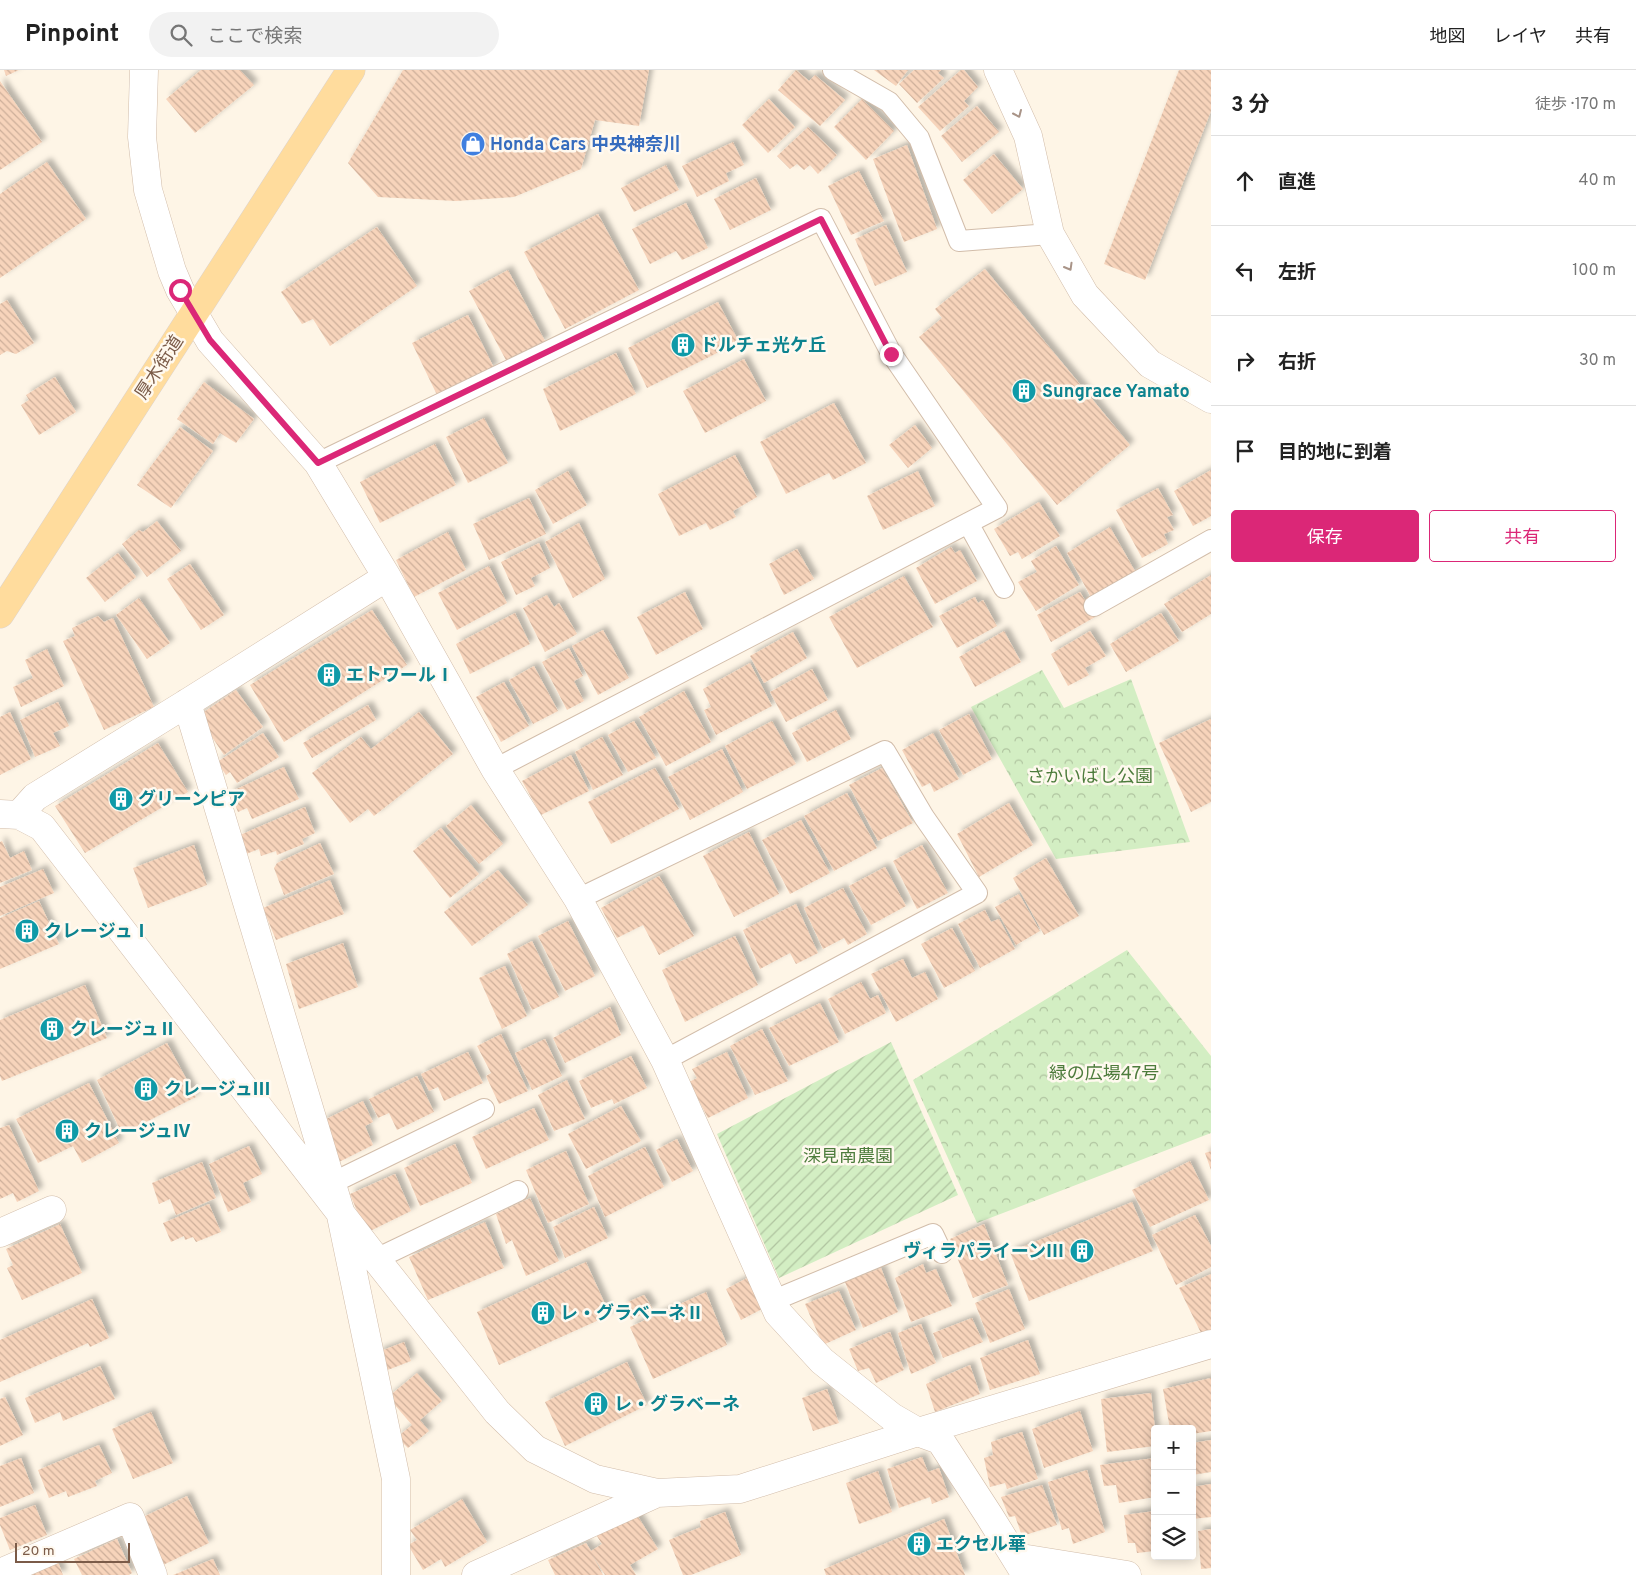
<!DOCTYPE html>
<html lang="ja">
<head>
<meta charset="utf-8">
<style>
	body { margin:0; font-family:Overpass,"Noto Sans JP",sans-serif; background:#f2f2f2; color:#222 }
	.controls { position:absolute; right:15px; bottom:15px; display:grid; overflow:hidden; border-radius:5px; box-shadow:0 2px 12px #0003 }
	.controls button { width:45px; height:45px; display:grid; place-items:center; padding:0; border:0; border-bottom:1px solid #e0e0e0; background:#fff; color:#222; font:25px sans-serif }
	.scale { position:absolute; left:15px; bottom:12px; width:115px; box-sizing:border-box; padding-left:5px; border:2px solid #7b5b48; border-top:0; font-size:14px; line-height:18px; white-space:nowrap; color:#7b5b48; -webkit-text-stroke:4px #fff9ef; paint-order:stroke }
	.stop { position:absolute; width:15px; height:15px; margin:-11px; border:4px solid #db2777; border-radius:50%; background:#fff }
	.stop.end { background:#db2777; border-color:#fff; box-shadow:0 1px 5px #0008 }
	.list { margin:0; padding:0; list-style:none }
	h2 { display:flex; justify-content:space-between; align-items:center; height:65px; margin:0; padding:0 20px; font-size:21px }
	h2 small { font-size:16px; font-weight:400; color:#767676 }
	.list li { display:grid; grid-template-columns:32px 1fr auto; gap:15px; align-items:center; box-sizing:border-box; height:90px; padding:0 20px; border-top:1px solid #e0e0e0 }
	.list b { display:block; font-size:19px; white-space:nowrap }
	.list em { font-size:16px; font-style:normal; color:#767676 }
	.actions { display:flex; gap:10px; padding:15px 20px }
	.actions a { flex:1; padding:11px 0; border:1px solid #db2777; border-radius:5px; text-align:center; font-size:18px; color:#db2777 }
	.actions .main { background:#db2777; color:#fff }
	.icon { flex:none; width:28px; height:28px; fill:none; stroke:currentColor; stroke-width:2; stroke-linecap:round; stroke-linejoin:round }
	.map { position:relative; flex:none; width:1211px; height:1505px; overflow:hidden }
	header { display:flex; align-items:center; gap:30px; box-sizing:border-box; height:70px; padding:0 25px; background:#fff; border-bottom:1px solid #e0e0e0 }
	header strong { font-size:24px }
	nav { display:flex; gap:28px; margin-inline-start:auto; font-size:18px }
	.search { width:350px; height:45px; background:#f2f2f2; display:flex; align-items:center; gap:12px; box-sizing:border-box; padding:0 18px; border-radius:28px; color:#767676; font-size:19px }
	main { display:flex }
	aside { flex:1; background:#fff }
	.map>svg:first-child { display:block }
	.park { fill:url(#park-crowns) }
	.garden { fill:url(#garden-furrows) }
	.building { fill:url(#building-back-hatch); filter:url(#shadow) }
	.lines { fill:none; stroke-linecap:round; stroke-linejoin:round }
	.lane-casing { stroke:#d2bdaa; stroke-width:22 }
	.street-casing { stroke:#d2bdaa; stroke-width:29 }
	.primary-casing { stroke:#ddd4cf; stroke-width:29 }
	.lane { stroke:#fff; stroke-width:20 }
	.street { stroke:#fff; stroke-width:28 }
	.primary { stroke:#ffdc9d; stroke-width:28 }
	.oneway { stroke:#a99488 }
	.route { stroke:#db2777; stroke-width:6 }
	.labels { text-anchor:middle; stroke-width:5; stroke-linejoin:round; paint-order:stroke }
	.shop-label { font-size:18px; font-weight:bold; fill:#366cbe; stroke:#fff9ef; text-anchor:start }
	.culture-label { font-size:18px; font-weight:bold; fill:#0d838f; stroke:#fff9ef; text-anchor:start }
	.street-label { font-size:18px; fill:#7b5b48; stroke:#fff9ef }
	.park-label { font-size:18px; fill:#4d7c3c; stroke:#fff9ef }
</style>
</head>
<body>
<header>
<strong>Pinpoint</strong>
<div class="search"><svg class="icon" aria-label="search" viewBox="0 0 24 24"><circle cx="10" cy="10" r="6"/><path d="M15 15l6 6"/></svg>ここで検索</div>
<nav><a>地図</a><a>レイヤ</a><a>共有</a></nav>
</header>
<main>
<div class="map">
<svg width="1211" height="1505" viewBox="0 0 1211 1505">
	<defs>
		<pattern id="park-crowns" width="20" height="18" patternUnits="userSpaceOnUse" patternTransform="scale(1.25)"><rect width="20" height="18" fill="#d3eec3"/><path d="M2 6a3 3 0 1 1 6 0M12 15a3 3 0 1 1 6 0" fill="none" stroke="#b0c4a0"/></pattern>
		<pattern id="garden-furrows" width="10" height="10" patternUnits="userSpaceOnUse" patternTransform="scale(1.25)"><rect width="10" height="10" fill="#d3eec3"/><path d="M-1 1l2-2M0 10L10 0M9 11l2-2" fill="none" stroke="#b0c4a0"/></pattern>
		<pattern id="building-back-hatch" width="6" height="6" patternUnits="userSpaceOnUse" patternTransform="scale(1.25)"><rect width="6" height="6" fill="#f7d4bb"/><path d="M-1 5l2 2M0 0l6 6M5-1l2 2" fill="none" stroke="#cdaf9a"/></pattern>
		<filter id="shadow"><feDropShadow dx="4.5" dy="-4.5" stdDeviation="2.5" flood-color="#0004"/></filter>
	</defs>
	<rect width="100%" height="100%" fill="#fef5e6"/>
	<path class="park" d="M1042,600L1064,638L1131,609L1190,772L1056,789L971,637Z
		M1127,880L1211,986V1063L977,1153L913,1010Z"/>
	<path class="garden" d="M891,972L958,1125L779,1208L717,1064Z"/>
	<path class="building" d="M4,0H19L6,6Z
		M201,0H240L254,15L195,63L166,29Z
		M403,0H649L639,56L595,50L581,99L514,127L456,131L378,127L348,93Z
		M796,0L809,11L815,5L845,30L820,56L778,20Z
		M874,0H908L896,16Z
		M914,0H941L938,3L944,8L917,33L899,14Z
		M961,0H964L978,17L964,31L969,36L940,61L918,37Z
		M1179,0H1211V41L1145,210L1104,194Z
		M0,11L42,72L0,100Z
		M769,29L795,57L768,83L742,55Z
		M862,29L894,61L866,90L834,57Z
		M977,36L999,62L962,92L941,66Z
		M808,57L837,85L818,104L810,95L804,100L797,94L790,99L777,86Z
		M733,72L744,95L726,103L729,111L697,127L682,96Z
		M907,75L937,159L904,172L873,89Z
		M994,84L1023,119L992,144L963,110Z
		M47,92L86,149L0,208V124Z
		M666,95L679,120L634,142L621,118Z
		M859,101L884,151L851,165L828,116Z
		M756,108L771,140L730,160L714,129Z
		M686,133L708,178L682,190L676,181L650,194L632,159Z
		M598,144L639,220L565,259L524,182Z
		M886,155L907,202L875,216L855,169Z
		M377,157L417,216L330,276L313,249L302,254L281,222Z
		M985,199L1130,375L1057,435L919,267L942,248L935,239Z
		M508,200L545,271L507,292L469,221Z
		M7,230L34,273L16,284L7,281L0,285V234Z
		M718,232L739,272L647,318L628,278Z
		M468,245L494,298L437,325L412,273Z
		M616,283L636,324L560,361L543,319Z
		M744,289L766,331L705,363L683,321Z
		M55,307L76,342L39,365L21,335L29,330L26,325Z
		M204,312L254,349L236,373L220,363L213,374L177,349Z
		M834,333L866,393L833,410L829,403L786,424L760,372Z
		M484,348L508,393L468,413L446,367Z
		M915,355L932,378L908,398L889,375Z
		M180,357L213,381L171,438L137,415Z
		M435,374L456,415L380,453L360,412Z
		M735,385L757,427L733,441L736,447L710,460L706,453L679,466L658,424Z
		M1211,400V446L1193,456L1174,421Z
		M568,401L587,435L553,454L535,420Z
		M918,401L935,436L883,460L867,426Z
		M1158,418L1173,445L1167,447L1174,460L1164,464L1168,474L1142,488L1116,440Z
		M529,428L546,464L489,490L473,454Z
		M1039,432L1060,466L1022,489L1018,482L1010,486L994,459Z
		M157,451L181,481L147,507L122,474L139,460L143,462Z
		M579,453L605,509L573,528L545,472Z
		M1110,457L1136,503L1092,529L1067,483Z
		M448,462L466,500L414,527L396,490Z
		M539,473L550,498L531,508L535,516L516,525L501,492Z
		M1056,476L1079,515L1036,541L1018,512L1037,502L1031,491Z
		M951,477L955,483L960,480L977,511L935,534L916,498Z
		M797,479L814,509L784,525L769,494Z
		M118,483L136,507L105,532L86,508Z
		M190,494L224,545L201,560L167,509Z
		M489,496L507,533L457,560L438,523Z
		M1211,505V544L1182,562L1164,534Z
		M904,506L933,557L857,598L829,547Z
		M685,522L703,559L656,585L637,547Z
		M1080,522L1095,547L1051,572L1037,545Z
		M547,525L554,537L559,533L577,564L545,582L523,538Z
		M975,527L978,533L983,530L997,556L957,578L939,546Z
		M139,528L170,573L147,589L116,545Z
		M372,540L407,595L284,672L250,615Z
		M515,543L530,574L470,604L456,574Z
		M1161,543L1179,571L1126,602L1110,574Z
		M98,546L104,552L113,548L154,637L104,660L63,571L75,566L72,558Z
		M603,560L629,608L598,625L572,576Z
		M1004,561L1021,592L975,617L959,587Z
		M1090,561L1106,586L1085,598L1089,605L1068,616L1051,584Z
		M793,562L807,588L764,613L750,586Z
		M569,578L583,606L574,611L584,631L567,640L542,592Z
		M47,579L64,616L21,637L13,617L33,608L25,590Z
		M750,593L772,636L716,665L704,640L711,637L703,619Z
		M534,596L558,641L533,654L509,610Z
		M812,599L828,630L786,652L770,622Z
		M504,612L529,656L501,672L476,627Z
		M236,620L263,657L224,685L198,646Z
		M684,621L711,672L666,696L639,647Z
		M58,632L69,656L53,663L60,676L35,687L20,650Z
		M368,635L376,650L312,688L303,673Z
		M836,640L851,669L807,692L792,663Z
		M10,642L31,689L0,705V647Z
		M419,642L453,684L374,746L368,739L350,753L312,703L361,667L371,679Z
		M969,644L992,689L963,705L939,660Z
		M1211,649V732L1191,742L1159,673Z
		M634,651L656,688L628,702L608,665Z
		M772,651L796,694L747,719L725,676Z
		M263,663L279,687L237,713L230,702L226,705L217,692Z
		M933,663L959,709L934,722L930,713L922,717L902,680Z
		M602,667L623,705L593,720L575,682Z
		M158,673L188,722L85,783L55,736Z
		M722,679L743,722L690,750L668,707Z
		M571,685L589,721L541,745L522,711Z
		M284,697L299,729L252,749L247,738L238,742L230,722Z
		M655,698L679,739L611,774L588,732Z
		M882,698L913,753L878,771L849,715Z
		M847,723L877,778L834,801L804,746Z
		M1009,733L1033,775L979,807L957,764Z
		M471,735L503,774L479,794L446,756Z
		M305,737L315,763L302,769L304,774L277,785L276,781L261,786L259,779L246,784L240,765Z
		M801,750L830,803L790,824L762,770Z
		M441,758L479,804L450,828L413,781Z
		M749,762L779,824L734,847L703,786Z
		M2,771L10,788L24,781L32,800L0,813V772Z
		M320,773L334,804L284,825L274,798L277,793Z
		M194,775L207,815L148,838L133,798Z
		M922,775L948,823L917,839L893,791Z
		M1046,788L1079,846L1044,865L1013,808Z
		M885,797L906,836L871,855L849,816Z
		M43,799L54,823L0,846V817Z
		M498,800L528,835L472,876L444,842Z
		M659,806L694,866L659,885L643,855L617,868L601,838Z
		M330,810L344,844L276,870L263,838Z
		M843,818L867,864L848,875L844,868L823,879L804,838Z
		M1019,824L1040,861L1016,875L995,837Z
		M39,831L59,874L0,899V848Z
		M796,834L818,883L796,894L790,883L760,899L743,860Z
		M985,840L991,852L999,849L1015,879L980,898L958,854Z
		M568,851L595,906L565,921L538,866Z
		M952,858L975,901L944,918L921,874Z
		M735,866L758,915L685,952L662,900Z
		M532,871L559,927L532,940L507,884Z
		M343,873L358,917L299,939L286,894Z
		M903,889L912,908L925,902L938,929L896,952L871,904Z
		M505,896L527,946L502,959L479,908Z
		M861,912L870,929L878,925L886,943L845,964L828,929Z
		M85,915L107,968L2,1011L0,1006V950Z
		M820,933L839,972L789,996L769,958Z
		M610,937L621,965L565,993L553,968Z
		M762,959L788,1011L755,1025L730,976Z
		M501,964L528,1021L499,1034L486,1006L491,1003L477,976Z
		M545,969L562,1006L532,1020L515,983Z
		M167,973L196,1027L122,1064L97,1010Z
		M468,982L483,1013L444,1031L438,1017L429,1021L421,1004Z
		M727,982L748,1028L708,1048L689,1012L697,1008L692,999Z
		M631,986L647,1018L614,1034L612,1029L591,1038L579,1011Z
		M417,1006L434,1042L397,1060L389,1043L378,1048L369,1029Z
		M567,1010L585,1049L554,1061L538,1025Z
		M89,1013L119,1073L82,1093L73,1076L38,1093L16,1049Z
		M363,1031L373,1052L365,1056L373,1075L339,1092L322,1051Z
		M621,1036L641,1071L586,1099L568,1064Z
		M534,1038L549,1070L486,1099L472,1067Z
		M9,1055L39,1121L17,1132L13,1123L0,1129V1058Z
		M677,1069L693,1101L672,1112L656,1080Z
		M455,1074L472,1113L420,1136L404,1098Z
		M249,1076L262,1104L243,1113L251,1132L228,1142L209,1094Z
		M645,1077L664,1117L605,1147L588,1106Z
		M566,1081L589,1134L548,1153L526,1100Z
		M1211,1081V1100L1205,1083Z
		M1190,1091L1209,1130L1150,1157L1132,1120Z
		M202,1092L216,1128L176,1145L170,1129L159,1134L152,1113Z
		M395,1104L411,1141L366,1163L350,1124Z
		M530,1128L559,1191L526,1206L512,1170L506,1174L496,1144Z
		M1132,1132L1153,1181L1029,1231L1010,1182Z
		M209,1134L221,1162L196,1172L193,1167L185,1170L184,1166L171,1172L163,1153Z
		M594,1137L608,1168L565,1188L553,1157Z
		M1195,1145L1211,1176V1197L1176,1215L1152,1165Z
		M485,1152L504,1198L428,1230L409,1187Z
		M60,1154L82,1203L22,1230L7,1198L13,1195L6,1179Z
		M984,1154L1008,1215L973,1228L950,1169Z
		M586,1192L610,1245L499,1295L477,1242Z
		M923,1194L926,1203L936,1199L952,1236L911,1252L895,1208Z
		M881,1198L898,1242L863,1258L845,1212Z
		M1211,1204V1263L1203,1267L1179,1218Z
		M749,1207L764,1238L741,1250L726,1219Z
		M1009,1219L1025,1259L990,1273L975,1233Z
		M839,1221L856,1260L823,1275L805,1234Z
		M706,1222L727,1275L653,1309L630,1257Z
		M644,1225L653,1239L631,1250L623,1234Z
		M92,1229L109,1268L90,1277L88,1273L0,1312V1270Z
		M972,1248L983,1272L943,1288L933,1263Z
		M921,1254L936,1293L911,1304L898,1263Z
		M890,1262L904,1300L876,1313L869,1298L858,1301L849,1279Z
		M1028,1270L1040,1304L990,1320L980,1288Z
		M404,1272L411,1291L385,1301L378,1282Z
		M627,1292L647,1335L565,1376L545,1332Z
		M970,1295L980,1324L935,1342L926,1314Z
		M100,1296L115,1329L63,1351L60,1342L35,1353L25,1328Z
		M417,1303L442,1331L420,1350L429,1361L408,1378L397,1367L412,1355L388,1327Z
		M1211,1308V1361L1192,1364V1359H1170L1163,1319Z
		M827,1319L839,1353L813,1361L802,1328Z
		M1151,1323L1155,1359V1376L1107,1382L1101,1329Z
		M5,1327L23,1365L0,1376V1329Z
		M1080,1341L1093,1381L1044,1398L1032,1359Z
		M151,1342L173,1393L133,1409L112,1359Z
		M1022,1362L1038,1409L1007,1419L1005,1413L990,1417L984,1388L993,1385L991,1372Z
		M1211,1370V1402L1192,1405V1373Z
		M99,1375L112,1403L95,1411L97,1416L68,1427L66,1421L49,1428L38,1400Z
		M922,1387L928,1402L939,1398L949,1427L932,1434L930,1427L899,1438L887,1399Z
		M21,1388L34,1423L0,1437V1396Z
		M1155,1388V1427L1119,1433L1116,1415L1104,1416L1100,1395Z
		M1087,1400L1105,1462L1073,1474L1069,1458L1062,1460L1048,1412Z
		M878,1401L892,1442L859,1454L846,1413Z
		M1211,1414V1447L1192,1449V1417Z
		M1042,1415L1057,1455L1022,1466L1015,1446L1009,1447L1001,1427Z
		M187,1426L209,1473L163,1495L141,1448Z
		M462,1429L487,1472L445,1497L441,1489L423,1500L408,1475L417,1470L410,1460Z
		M35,1435L47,1465L10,1480L0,1455V1448Z
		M634,1440L658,1479L630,1495L636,1505H605L592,1484L603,1505H555L548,1490L586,1473L591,1481L602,1474L595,1463Z
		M1155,1441V1481L1137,1483L1135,1473H1128L1124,1445Z
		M725,1442L741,1485L691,1505H683L669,1470L701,1457L700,1451Z
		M944,1449L965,1505H826L824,1499Z
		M1211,1459V1498L1201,1499L1198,1461Z
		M117,1469L132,1503L129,1505H82L74,1489Z
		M213,1489L220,1505H173Z
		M58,1492L63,1505H22Z"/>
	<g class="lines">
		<defs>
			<path id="lane" d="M833,0L889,32L919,68L959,171L1050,164
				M318,393L821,149L891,283L997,438L495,699
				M968,453L1004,518
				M1094,536L1211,470
				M578,829L885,681L924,747L977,823L665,990
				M330,1114L484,1039
				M376,1189L518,1121
				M772,1231L933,1164L942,1183"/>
			<path id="street" d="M144,0L142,67L148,120L172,201L180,220L210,271L318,393L387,507L495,699L578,829L665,990L778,1243L822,1291L892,1347L918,1362L940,1370L990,1447L1026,1505
				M998,0L1028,66L1050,164L1085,225L1150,294L1211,329
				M187,633L340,1141L396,1409V1505
				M0,744L19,745L42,757L376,1189L497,1342L535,1379L595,1409L657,1423L740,1419L918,1362L1211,1274
				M19,745L35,727L187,633L387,507
				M0,1163L52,1140
				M1015,1487L1127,1505
				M0,1503L130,1447L153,1505
				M476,1505L657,1423"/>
			<path id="primary" d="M0,544L351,0"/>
		</defs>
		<use href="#lane" class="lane-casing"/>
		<use href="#street" class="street-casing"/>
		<use href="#primary" class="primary-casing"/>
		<use href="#lane" class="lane"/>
		<use href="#street" class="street"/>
		<use href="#primary" class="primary"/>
	</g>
	<defs><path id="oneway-chevron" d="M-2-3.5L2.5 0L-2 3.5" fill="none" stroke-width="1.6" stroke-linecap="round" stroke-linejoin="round" transform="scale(1.25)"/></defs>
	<g class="oneway">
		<use href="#oneway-chevron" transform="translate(1018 44) rotate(66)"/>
		<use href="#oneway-chevron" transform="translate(1069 197) rotate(60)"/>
	</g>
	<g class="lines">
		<path class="route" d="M180,220L210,270L318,393L821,149L891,284"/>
	</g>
	<defs>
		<symbol id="shop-disc" viewBox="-11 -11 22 22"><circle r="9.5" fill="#3f7fe0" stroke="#fff9ef"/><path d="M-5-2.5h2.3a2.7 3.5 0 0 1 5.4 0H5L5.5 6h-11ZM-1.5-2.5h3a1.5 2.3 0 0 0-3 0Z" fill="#fff"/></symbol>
		<symbol id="building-disc" viewBox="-11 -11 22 22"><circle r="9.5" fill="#0f9aa8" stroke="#fff9ef"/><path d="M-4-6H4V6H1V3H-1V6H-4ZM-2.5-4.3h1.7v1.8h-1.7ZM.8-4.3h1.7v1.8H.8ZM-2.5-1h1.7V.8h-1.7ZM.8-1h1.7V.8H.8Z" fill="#fff"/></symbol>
	</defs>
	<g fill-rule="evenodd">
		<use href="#shop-disc" x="459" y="60" width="28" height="28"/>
		<use href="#building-disc" x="669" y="261" width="28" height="28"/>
		<use href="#building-disc" x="1010" y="307" width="28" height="28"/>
		<use href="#building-disc" x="315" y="591" width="28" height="28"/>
		<use href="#building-disc" x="107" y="715" width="28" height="28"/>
		<use href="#building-disc" x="13" y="847" width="28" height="28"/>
		<use href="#building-disc" x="38" y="945" width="28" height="28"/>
		<use href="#building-disc" x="132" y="1005" width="28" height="28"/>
		<use href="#building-disc" x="53" y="1047" width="28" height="28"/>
		<use href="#building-disc" x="1068" y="1167" width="28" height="28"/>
		<use href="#building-disc" x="529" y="1229" width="28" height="28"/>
		<use href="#building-disc" x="582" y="1320" width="28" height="28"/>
		<use href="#building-disc" x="905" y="1460" width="28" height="28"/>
	</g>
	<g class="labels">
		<g class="shop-label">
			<text x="490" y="80">Honda Cars 中央神奈川</text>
		</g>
		<g class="culture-label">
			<text x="700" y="281">ドルチェ光ケ丘</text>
			<text x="1042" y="327">Sungrace Yamato</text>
			<text x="346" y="611">エトワールⅠ</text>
			<text x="138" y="735">グリーンピア</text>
			<text x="44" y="867">クレージュⅠ</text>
			<text x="70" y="965">クレージュⅡ</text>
			<text x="164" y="1025">クレージュⅢ</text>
			<text x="84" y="1067">クレージュⅣ</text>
			<text x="1064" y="1187" text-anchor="end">ヴィラパライーンⅢ</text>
			<text x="560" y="1249">レ・グラベーネⅡ</text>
			<text x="614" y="1340">レ・グラベーネ</text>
			<text x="936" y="1480">エクセル華</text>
		</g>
		<g class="street-label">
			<text transform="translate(159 297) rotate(-57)" y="6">厚木街道</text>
		</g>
		<g class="park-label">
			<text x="1090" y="712">さかいばし公園</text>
			<text x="1104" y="1009">緑の広場47号</text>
			<text x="848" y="1092">深見南農園</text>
		</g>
	</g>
</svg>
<div class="controls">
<button>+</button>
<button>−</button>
<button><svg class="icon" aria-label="layers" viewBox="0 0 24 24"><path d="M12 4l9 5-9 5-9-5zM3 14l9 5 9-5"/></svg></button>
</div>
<div class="scale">20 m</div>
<div class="stop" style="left:180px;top:220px"></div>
<div class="stop end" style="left:891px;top:284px"></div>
</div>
<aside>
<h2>3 分<small>徒歩 · 170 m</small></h2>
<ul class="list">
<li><svg class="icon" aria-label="ahead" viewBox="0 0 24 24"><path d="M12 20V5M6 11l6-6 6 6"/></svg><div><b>直進</b></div><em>40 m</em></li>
<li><svg class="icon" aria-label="left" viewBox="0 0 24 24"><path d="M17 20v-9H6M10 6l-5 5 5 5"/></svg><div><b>左折</b></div><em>100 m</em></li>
<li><svg class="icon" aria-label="right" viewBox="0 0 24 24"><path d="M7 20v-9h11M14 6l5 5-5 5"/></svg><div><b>右折</b></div><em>30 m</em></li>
<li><svg class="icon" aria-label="arrive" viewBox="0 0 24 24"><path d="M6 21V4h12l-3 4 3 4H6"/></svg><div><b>目的地に到着</b></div></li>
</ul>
<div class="actions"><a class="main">保存</a><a>共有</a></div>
</aside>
</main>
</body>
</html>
